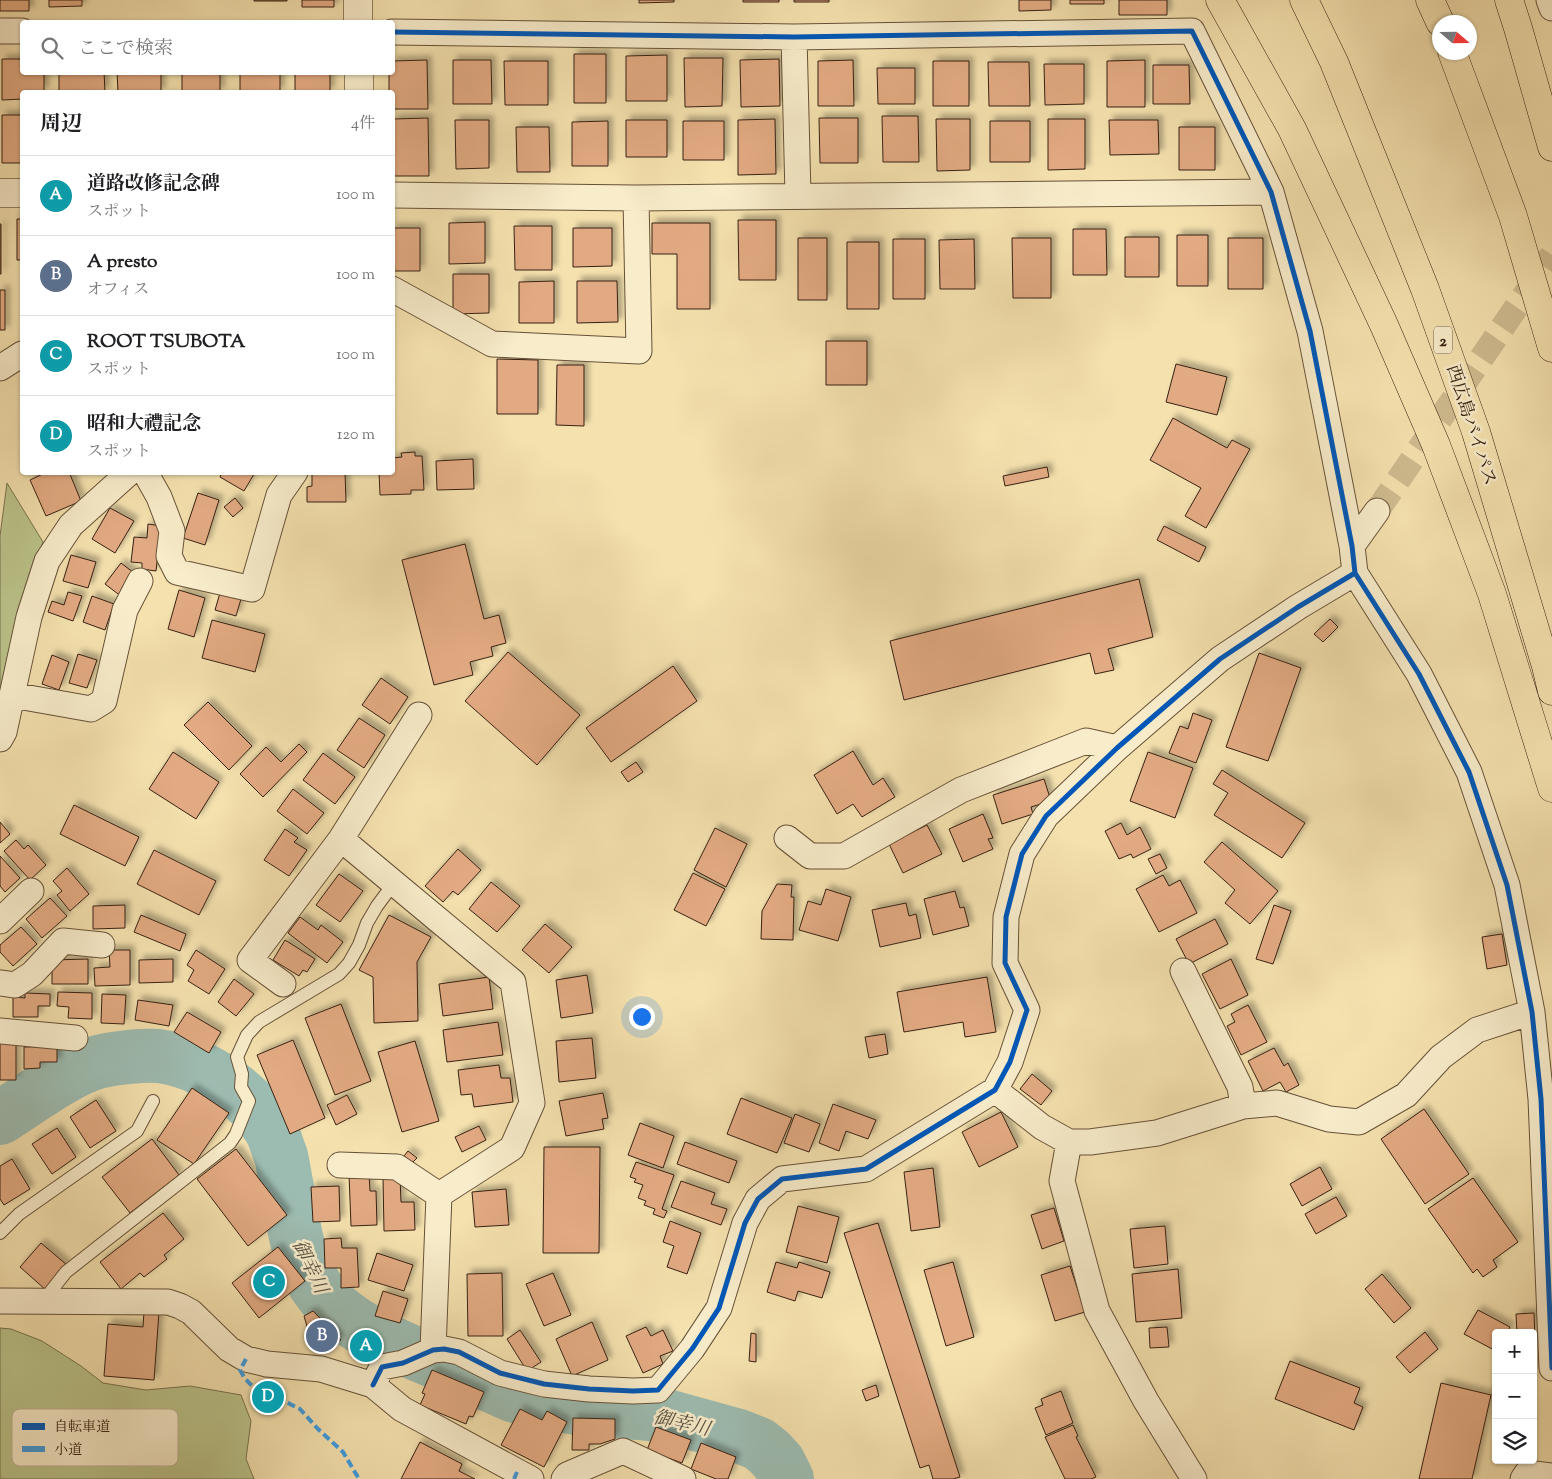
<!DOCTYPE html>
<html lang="ja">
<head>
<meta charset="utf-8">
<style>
	body { margin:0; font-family:"Sorts Mill Goudy","Noto Serif JP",serif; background:#f2f2f2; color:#202124 }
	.controls { position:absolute; right:15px; bottom:15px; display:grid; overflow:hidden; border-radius:5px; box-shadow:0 1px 4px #0004 }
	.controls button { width:45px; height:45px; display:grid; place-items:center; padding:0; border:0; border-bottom:1px solid #e0e0e0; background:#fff; color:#202124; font:25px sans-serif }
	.compass { position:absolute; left:1432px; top:15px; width:45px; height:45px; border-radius:50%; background:#fff; box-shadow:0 1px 4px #0004; rotate:110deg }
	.you { position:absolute; left:641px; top:1016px; width:18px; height:18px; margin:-12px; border:4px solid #fff; border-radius:50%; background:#1a73e8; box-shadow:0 0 0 8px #1a73e833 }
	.badge { display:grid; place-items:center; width:32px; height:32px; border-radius:50%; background:#8f2418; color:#fff; font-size:16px; font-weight:700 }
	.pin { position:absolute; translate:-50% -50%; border:2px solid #fff; box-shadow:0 1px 5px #0006 }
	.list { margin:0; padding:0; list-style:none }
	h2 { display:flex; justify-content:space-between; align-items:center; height:65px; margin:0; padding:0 20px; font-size:21px }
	h2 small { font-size:16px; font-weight:400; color:#757577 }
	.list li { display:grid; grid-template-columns:32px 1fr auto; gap:15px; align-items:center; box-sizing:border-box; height:80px; padding:0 20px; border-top:1px solid #e0e0e0 }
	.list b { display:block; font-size:19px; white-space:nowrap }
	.list p { margin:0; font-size:16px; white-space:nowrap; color:#757577 }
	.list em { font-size:16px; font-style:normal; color:#757577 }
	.icon { flex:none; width:28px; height:28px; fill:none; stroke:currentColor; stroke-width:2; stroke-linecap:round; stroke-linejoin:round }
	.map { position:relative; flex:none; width:1552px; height:1479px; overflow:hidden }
	.search { position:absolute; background:#fff; box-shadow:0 1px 4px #0004; left:20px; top:20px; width:375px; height:55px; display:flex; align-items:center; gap:12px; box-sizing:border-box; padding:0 18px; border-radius:5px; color:#757577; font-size:19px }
	.panel { position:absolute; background:#fff; box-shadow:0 1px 4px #0004; left:20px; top:90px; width:375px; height:385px; border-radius:5px }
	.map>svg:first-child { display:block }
	.green { fill:#bbc38a; stroke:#79724e }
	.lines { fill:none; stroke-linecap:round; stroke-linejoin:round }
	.river { stroke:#9dbcb1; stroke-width:54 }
	.building { fill:#e2aa82; stroke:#372111; filter:url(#shadow) }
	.street-tunnel { stroke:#cebb8f; stroke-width:25; stroke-dasharray:25 12; stroke-linecap:butt }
	.lane-casing { stroke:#665138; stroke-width:14 }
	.street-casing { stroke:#665138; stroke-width:27 }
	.secondary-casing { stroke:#372111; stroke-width:29 }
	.highway-casing { stroke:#372111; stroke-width:29 }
	.lane { stroke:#f8ecca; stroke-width:12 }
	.street { stroke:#f8ecca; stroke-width:25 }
	.secondary { stroke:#f8ecca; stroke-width:28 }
	.highway { stroke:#f4e1ae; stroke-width:28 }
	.quiet { stroke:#3e9bde; stroke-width:4; stroke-dasharray:8 4; stroke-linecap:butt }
	.cycleway-casing { stroke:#f8ecca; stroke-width:8 }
	.cycleway { stroke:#0057b8; stroke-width:5 }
	.labels { text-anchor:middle; stroke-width:5; stroke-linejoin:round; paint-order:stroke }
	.shield { fill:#f8ecca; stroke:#715e48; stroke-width:1 }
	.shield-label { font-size:16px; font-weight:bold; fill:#372111 }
	.street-label { font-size:18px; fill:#372111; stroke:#f8ecca }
	.water-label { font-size:19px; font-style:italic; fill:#565041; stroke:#f8ecca }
	.key { fill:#f8ecca; stroke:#beaf92; stroke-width:1 }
	.key-label { font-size:14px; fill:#372111 }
</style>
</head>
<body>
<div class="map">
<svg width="1552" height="1479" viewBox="0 0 1552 1479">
	<defs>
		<filter id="shadow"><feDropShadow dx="4.5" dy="-4.5" stdDeviation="2.5" flood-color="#0004"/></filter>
	</defs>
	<rect width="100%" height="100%" fill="#f4e1ae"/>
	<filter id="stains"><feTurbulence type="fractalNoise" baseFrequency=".004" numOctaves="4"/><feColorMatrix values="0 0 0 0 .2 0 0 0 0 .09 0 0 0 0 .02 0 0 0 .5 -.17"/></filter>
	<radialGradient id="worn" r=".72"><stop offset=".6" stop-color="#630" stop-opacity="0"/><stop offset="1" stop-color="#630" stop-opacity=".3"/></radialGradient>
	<path class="green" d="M7,483L43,542L22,610L0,712V536Z
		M0,1328L11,1329L42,1341L81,1366L103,1383L146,1390L190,1386L241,1395L251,1421L246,1459L254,1479H0Z"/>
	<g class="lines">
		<path class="river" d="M0,1118C27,1101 68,1070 98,1062C113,1058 142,1055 158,1056C202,1061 253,1095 273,1134C276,1141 278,1149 281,1156C283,1164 284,1173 286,1182C293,1220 296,1261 320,1292C348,1329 405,1349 446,1366C468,1376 490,1385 512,1395L529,1400L577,1408L663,1415L739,1436L759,1444L769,1452L779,1463L787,1479"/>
	</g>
	<path class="building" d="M0,0H29V11H0Z
		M49,0H82V6L49,7Z
		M254,0H287V1H254Z
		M302,0H334V7H302Z
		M639,0H674V2L639,3Z
		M743,0H779V2H743Z
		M794,0H829V2H794Z
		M1019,0H1051V10L1019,11Z
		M1070,0H1104V4H1070Z
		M1119,0H1167V15H1119Z
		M574,54H606V103H574Z
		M667,55V101H626V56Z
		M684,58H723L722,106L685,107Z
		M2,59H22V72H44V92H22V99L2,100Z
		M779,59L780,106L741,107L740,60Z
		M427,60L428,109H392V92H389V72H392V61Z
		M453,60H491L492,104H453Z
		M853,60L854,106H818V61Z
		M1145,60V107H1107V61Z
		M504,61H548V105H505Z
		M933,61H969V106H933Z
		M988,62H1029L1030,106H989Z
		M1044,64H1084V104L1045,105Z
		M1153,65H1189L1190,104H1153Z
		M877,68H915V104H878Z
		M59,72H104L105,92H59Z
		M117,72H161V92H118Z
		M182,72H220V92H182Z
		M240,72H280V92H240Z
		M295,72H330V92H295Z
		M2,115H22V163H2Z
		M882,116H918L919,162H883Z
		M428,118L429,176H394L393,119Z
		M819,118H858V163H820Z
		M775,119L776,174L738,175V120Z
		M936,119H970V170L937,171Z
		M1048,119H1085V169L1048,170Z
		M455,120H489V168L456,169Z
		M626,120H667V157H626Z
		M1109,120H1158L1159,154L1110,155Z
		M608,121V166H572V122Z
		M683,121H724V160H683Z
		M990,121H1030V162H990Z
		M516,127H549L550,172H517Z
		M1179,127H1215V170H1179Z
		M17,219H22V260H17Z
		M738,220H776V280H739Z
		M485,222V263L449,264V223Z
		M652,223H710V309H677V254H652Z
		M0,224H1V274H0Z
		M514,226H552V270H515Z
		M392,228H420V271H392Z
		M573,228H612V266L573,267Z
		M1073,229H1106L1107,275H1073Z
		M1177,235H1208V286H1177Z
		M1125,237H1159V277H1125Z
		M798,238H827V300H798Z
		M1012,238H1051V298H1013Z
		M1228,238H1263V289H1228Z
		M893,239H925V299H893Z
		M974,239L975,289H940L939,240Z
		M847,242H879V309H847Z
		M453,274H489V313L453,314Z
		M554,281V323H519V282Z
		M577,281H617L618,322L577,323Z
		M0,290H5V330H0Z
		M826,341H867V385H826Z
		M497,359L538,360V414H497Z
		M1176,364L1227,377L1217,415L1166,402Z
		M557,365H584V426L556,425Z
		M1173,418L1227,448L1232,440L1250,449L1206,528L1185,516L1201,488L1150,460Z
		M415,452V456H422L424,490H411V494L380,495L379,472H392V458L402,457L401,453Z
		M473,459L474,489L437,490L436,461Z
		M1047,467L1049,477L1005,486L1003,476Z
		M47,472H69L81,501L46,516L30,480Z
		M222,472H251L254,474L244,491L220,477Z
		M312,472H345L346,502H307V487L312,486Z
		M198,493L219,500L205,545L183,538Z
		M235,498L243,508L233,517L224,507Z
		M110,508L134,521L115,553L92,539Z
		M148,524L161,526L156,571L142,569V563L131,562L134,537L147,538Z
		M1164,526L1206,547L1199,562L1157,540Z
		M465,544L484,619L499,615L506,643L491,647L493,656L470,662L473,675L434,685L402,560Z
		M71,555L96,562L88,588L63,581Z
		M121,563L138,576L122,597L105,584Z
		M1139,579L1153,637L1108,649L1114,670L1095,674L1090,653L904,700L890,641Z
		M179,590L205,598L194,637L168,629Z
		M68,592L82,596L73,621L48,612L52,601L64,605Z
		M220,593L241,599L236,616L215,610Z
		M92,596L114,604L105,630L83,622Z
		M1330,619L1338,627L1323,642L1314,634Z
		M212,620L265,634L255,672L202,658Z
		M508,652L580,715L537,765L465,701Z
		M1259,653L1301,668L1268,761L1226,747Z
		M78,654L97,660L87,688L69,683Z
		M52,655L69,662L59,690L42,684Z
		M673,666L697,701L611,762L586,728Z
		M381,678L408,697L390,724L362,705Z
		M208,702L252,746L229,770L184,725Z
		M1193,713L1212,720L1196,763L1169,753L1180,726L1188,729Z
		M359,718L385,735L364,768L337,750Z
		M299,744L307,752L263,797L240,774L266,747L281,762Z
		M853,751L873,785L883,778L895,797L862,817L853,804L837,814L814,775Z
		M173,752L219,782L196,819L149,789Z
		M1148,752L1193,768L1175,818L1130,801Z
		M323,753L355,777L335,804L303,780Z
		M636,762L643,772L628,782L621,772Z
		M1222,770L1305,823L1282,858L1214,815L1228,793L1213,784Z
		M1044,779L1051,801L1031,807L1033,814L1002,824L993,795Z
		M293,789L324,813L307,834L277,811Z
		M74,805L139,837L125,866L60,834Z
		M983,814L993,838L988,839L993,849L963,862L949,829Z
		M0,822L10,834L0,843Z
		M1121,823L1127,835L1140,827L1151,849L1133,858L1131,854L1119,859L1105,831Z
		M927,825L942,854L903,873L889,844Z
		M715,828L747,844L726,887L694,870Z
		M285,829L298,838L294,842L307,850L289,876L264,860Z
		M16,840L24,849L28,845L46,865L30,880L4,851Z
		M1222,842L1278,891L1250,924L1225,903L1235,890L1204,862Z
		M458,849L481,870L458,895L453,891L443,902L425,886Z
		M154,850L216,881L199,915L137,884Z
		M1160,854L1167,868L1156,874L1148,859Z
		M0,856L20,878L5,892L0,886Z
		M67,868L89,894L70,911L57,895L62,891L53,881Z
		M693,873L725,889L706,926L674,910Z
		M339,874L363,891L340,922L316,905Z
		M1163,875L1169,886L1180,880L1197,913L1159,932L1136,889Z
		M491,882L520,906L497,932L469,909Z
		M777,884L792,885L791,897H794L793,940L761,939L762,911Z
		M826,889L851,897L838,941L799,930L808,901L821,905Z
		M955,891L960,908L964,907L969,926L933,935L924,899Z
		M50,898L67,916L42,938L26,919Z
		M906,903L909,916L916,914L921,938L880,947L872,910Z
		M125,905V928L93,929V906Z
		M1274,905L1291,911L1273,964L1256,959Z
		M141,915L186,934L180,951L134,932Z
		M389,915L431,937L417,962L418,1021L374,1023L373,977L359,970Z
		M300,917L318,930L321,925L343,942L327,963L288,933Z
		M1215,919L1228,944L1189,964L1176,939Z
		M545,924L572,947L549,973L522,950Z
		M21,927L37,944L13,966L0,952V945Z
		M1502,934L1507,965L1487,969L1482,937Z
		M285,940L315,959L307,972L303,970L299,976L273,960Z
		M109,950H130V985L95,986L94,968L110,967Z
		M196,950L225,969L209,994L188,981L194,970L187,965Z
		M88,959V984H52V960Z
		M173,959V982L139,983V960Z
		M1231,959L1248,995L1220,1009L1202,974Z
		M587,975L593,1013L561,1018L556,980Z
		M489,977L493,1009L443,1016L439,984Z
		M987,977L996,1032L965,1037L963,1022L904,1032L897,992Z
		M234,979L254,994L236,1016L218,1002Z
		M58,992L92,993V1019L68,1018L69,1007L57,1006Z
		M25,993L50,994V1006H38V1017H13V997L25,998Z
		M102,994L126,995L124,1024L101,1023Z
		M138,1000L173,1005L169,1026L135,1020Z
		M341,1004L371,1081L335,1095L305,1018Z
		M1248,1005L1267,1042L1241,1055L1227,1026L1235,1022L1231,1014Z
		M187,1012L221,1032L209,1053L174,1032Z
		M498,1022L503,1055L447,1062L443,1030Z
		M885,1034L888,1054L869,1058L865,1037Z
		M592,1038L596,1078L559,1082L556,1041Z
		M293,1040L325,1118L290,1134L257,1055Z
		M415,1041L439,1121L402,1132L378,1052Z
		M0,1043H16V1080H0Z
		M57,1046V1062H40V1068L24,1069V1047Z
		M1274,1048L1284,1066L1288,1063L1299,1085L1286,1092L1280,1082L1263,1091L1248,1061Z
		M499,1065L501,1078H510L513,1102L474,1107L472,1094L461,1095L458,1070Z
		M1032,1074L1052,1091L1041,1105L1020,1089Z
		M192,1088L229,1113L194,1164L157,1140Z
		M603,1093L608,1118L602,1119L604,1129L566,1136L559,1101Z
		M347,1095L357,1114L336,1125L327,1105Z
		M741,1098L792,1118L777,1153L727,1134Z
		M96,1100L116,1131L90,1148L70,1117Z
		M833,1104L876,1120L868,1139L846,1131L839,1151L819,1143Z
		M1424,1109L1469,1174L1425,1204L1381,1139Z
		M1001,1112L1018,1147L979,1167L962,1132Z
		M795,1114L820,1124L809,1152L784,1143Z
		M640,1123L674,1136L663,1168L628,1155Z
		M479,1126L486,1140L462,1152L455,1137Z
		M57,1128L76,1157L52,1174L32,1144Z
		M152,1139L179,1175L130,1213L102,1177Z
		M685,1142L737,1161L729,1183L677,1164Z
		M544,1147H600L599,1253H543Z
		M236,1149L287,1215L248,1246L197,1179Z
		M408,1151L417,1158L412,1163L404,1156Z
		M12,1159L30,1189L4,1205L0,1199V1166Z
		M636,1162L674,1175L662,1209L667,1211L664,1218L653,1214L655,1209L644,1205L646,1201L638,1198L643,1185L634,1182L636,1179L630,1177Z
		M1320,1167L1332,1189L1302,1206L1290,1184Z
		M933,1168L940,1227L911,1231L904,1172Z
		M349,1174H369L370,1191H376L377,1225L351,1226Z
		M400,1177L401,1202H414L415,1230L384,1231L383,1178Z
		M1473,1178L1518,1242L1493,1260L1497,1267L1483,1277L1477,1269L1473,1273L1428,1209Z
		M681,1181L715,1193L711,1204L727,1209L721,1225L671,1207Z
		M339,1186L340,1221L313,1222L311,1187Z
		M506,1189L509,1225L475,1227L472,1192Z
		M1336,1197L1347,1216L1316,1234L1305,1214Z
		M798,1206L839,1217L827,1263L786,1252Z
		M1054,1208L1064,1241L1042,1249L1031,1215Z
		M163,1213L184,1239L164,1255L167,1259L144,1277L140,1273L121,1289L100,1262Z
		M670,1221L701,1233L687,1274L667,1267L674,1246L663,1242Z
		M878,1223L960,1477L953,1479H933L929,1465L920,1468L844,1233Z
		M1165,1226L1168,1264L1134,1268L1130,1229Z
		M341,1238L342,1248H357L359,1287L341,1288V1268H325L324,1239Z
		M41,1243L67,1265L46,1290L20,1267Z
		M278,1247L305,1281L259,1318L232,1283Z
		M377,1253L413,1265L404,1291L368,1280Z
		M776,1262L797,1268L799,1262L830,1272L822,1298L798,1291L795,1301L767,1292Z
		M953,1262L974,1337L946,1346L924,1270Z
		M1070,1266L1085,1312L1055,1321L1041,1275Z
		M1178,1269L1182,1318L1136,1322L1132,1274Z
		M502,1273L503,1336H468L467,1274Z
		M553,1273L571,1315L544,1326L526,1284Z
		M1382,1274L1411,1308L1394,1323L1365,1289Z
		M383,1291L408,1299L400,1323L375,1316Z
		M1478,1310L1510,1327L1507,1333H1496V1351L1464,1334Z
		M144,1311L159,1312L154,1380L104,1376L108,1324L143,1327Z
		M313,1311L341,1340L313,1347L304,1316Z
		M1534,1313L1536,1372H1533V1333H1517L1516,1314Z
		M592,1322L608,1360L572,1376L556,1339Z
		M646,1327L651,1336L663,1330L673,1351L660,1356L663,1364L643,1373L626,1336Z
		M1167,1327L1169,1347L1150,1348L1149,1328Z
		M520,1330L541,1362L527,1371L507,1339Z
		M1425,1332L1438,1349L1410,1373L1396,1357Z
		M751,1333L756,1334V1362L749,1361Z
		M1290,1361L1360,1388L1354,1403L1363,1407L1354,1430L1275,1399Z
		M432,1370L484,1392L473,1417L469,1416L466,1424L420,1405L425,1394L422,1393Z
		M1441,1383L1491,1395L1472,1479H1419Z
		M876,1385L879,1396L866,1401L862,1390Z
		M1061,1391L1073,1423L1046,1435L1035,1408L1043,1405L1041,1399Z
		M520,1409L542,1420L547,1411L567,1422L544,1467L501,1445Z
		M573,1418L615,1419V1439L600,1444H589V1450H572Z
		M1073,1425L1078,1436L1076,1437L1096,1477L1091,1479H1065L1045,1437Z
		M656,1427L691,1440L682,1463L647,1450Z
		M420,1442L462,1464L459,1471L475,1479H401Z
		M701,1443L736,1457L728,1479H716L691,1469Z"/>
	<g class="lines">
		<path class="street-tunnel" d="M1377,511L1552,255"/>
		<defs>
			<path id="lane" d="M0,1233L19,1214L137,1131L153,1101
				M50,1301L51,1291L66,1272L230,1143L236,1134L249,1101L241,1087L242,1074L237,1057L247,1035L259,1022L339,974L349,963L359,945L367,923L377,906L394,883"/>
			<path id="street" d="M1549,0L1552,8
				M0,31H22
				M392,32L794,37L1192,31L1271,192L1310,331L1352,546L1355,573L1419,674L1469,772L1507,885L1532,1012L1541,1099L1552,1368
				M794,37L798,195
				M392,195L636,198L1271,192
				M392,289L492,344L639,351L636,198
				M0,368L22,354
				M145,472L159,497L172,531L169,556L177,572L252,589L279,495L295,472
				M1352,546L1377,511
				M12,695L91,709L104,701L125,610L140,581
				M0,739L4,732L29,617L47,561L71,525L130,472
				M787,838L810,856H844L961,790L1086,741L1117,748
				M341,839L513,982L532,1103L512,1148L439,1195L433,1350
				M0,921L31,891
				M1183,971L1240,1087L1243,1106
				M0,983L15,985L32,974L63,941L102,945
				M283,984L250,960L341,839L419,715
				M0,1031L75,1038
				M995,1090L1042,1127L1069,1142H1090L1157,1133L1243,1106L1277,1103L1329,1119L1359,1122L1406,1095L1441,1057L1477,1030L1532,1012
				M1069,1142L1062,1181L1097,1311L1146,1401L1194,1479
				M340,1165L397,1167L439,1195
				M0,1301L168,1302L180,1306L191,1312L229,1349L246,1359L267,1364L321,1369L373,1385L402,1409L531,1479
				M373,1385L382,1367L403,1363L433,1350L444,1349L459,1352L500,1373L544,1384L589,1389L633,1391L658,1390L692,1349L719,1308L745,1223L758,1199L782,1179L866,1169L995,1090L1010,1062L1027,1010L1005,963L1006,917L1022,854L1046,816L1117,748L1220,659L1298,607L1355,573
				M564,1479L567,1475L623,1451L683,1479
				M1523,1479L1527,1473L1552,1476"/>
			<path id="secondary" d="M358,22V0
				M359,72V92
				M0,193H22"/>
			<path id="highway" d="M1220,0L1292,129L1384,325L1436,445L1492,594L1552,788
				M1304,0L1334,62L1425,289L1476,432L1546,666L1552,691
				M1430,0L1440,22
				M1509,0L1518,28L1552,147
				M1452,52L1513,216L1552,348"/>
		</defs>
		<use href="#lane" class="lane-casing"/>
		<use href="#street" class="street-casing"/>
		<use href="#secondary" class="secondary-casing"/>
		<use href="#highway" class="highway-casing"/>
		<use href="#lane" class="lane"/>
		<use href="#street" class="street"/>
		<use href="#secondary" class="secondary"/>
		<use href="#highway" class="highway"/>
		<path class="quiet" d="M246,1359L240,1370L244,1377L250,1384L300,1409L318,1429L343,1452L359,1479
			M514,1479L517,1472"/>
		<defs>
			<path id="cycleway" d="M392,32L794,37L1192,31L1271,192L1310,331L1352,546L1355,573L1419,674L1469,772L1507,885L1532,1012L1541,1099L1552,1368
				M373,1385L382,1367L403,1363L433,1350L444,1349L459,1352L500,1373L544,1384L589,1389L633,1391L658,1390L692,1349L719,1308L745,1223L758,1199L782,1179L866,1169L995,1090L1010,1062L1027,1010L1005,963L1006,917L1022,854L1046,816L1117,748L1220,659L1298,607L1355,573"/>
		</defs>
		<use href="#cycleway" class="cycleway-casing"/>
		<use href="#cycleway" class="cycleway"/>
	</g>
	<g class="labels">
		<rect class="shield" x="1434" y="326.5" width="18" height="27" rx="4"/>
		<g class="shield-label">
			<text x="1443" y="346">2</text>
		</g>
		<g class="street-label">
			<text transform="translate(1472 425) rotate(72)" y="6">西広島バイパス</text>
		</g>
		<g class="water-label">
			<text transform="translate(311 1266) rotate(65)" y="7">御幸川</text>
			<text transform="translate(682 1422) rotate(13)" y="7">御幸川</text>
		</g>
	</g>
	<rect x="12" y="1409" width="166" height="57" rx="8" class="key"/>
	<rect x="22" y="1423" width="23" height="7" fill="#0057b8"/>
	<rect x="22" y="1446" width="23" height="6" fill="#3e9bde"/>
	<g class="key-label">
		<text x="54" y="1431">自転車道</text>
		<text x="54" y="1454">小道</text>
	</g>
	<rect width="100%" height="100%" filter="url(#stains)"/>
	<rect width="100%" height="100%" fill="url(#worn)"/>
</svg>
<div class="controls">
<button>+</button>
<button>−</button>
<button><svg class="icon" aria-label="layers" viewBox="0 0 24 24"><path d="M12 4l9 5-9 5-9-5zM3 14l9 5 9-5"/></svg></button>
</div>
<svg class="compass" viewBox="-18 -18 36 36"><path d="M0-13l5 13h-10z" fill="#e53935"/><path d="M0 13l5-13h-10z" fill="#757577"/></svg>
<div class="you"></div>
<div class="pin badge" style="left:366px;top:1346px;background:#0f9aa8">A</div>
<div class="pin badge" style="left:322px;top:1336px;background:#5c6f8a">B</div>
<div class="pin badge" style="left:269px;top:1282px;background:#0f9aa8">C</div>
<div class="pin badge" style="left:268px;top:1397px;background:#0f9aa8">D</div>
<div class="search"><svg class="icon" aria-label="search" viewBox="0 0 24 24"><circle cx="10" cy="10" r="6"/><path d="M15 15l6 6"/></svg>ここで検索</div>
<section class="panel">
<h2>周辺<small>4件</small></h2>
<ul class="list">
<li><span class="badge" style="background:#0f9aa8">A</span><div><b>道路改修記念碑</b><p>スポット</p></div><em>100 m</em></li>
<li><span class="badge" style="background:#5c6f8a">B</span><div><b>A presto</b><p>オフィス</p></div><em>100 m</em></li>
<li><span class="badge" style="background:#0f9aa8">C</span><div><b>ROOT TSUBOTA</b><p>スポット</p></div><em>100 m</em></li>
<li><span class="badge" style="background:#0f9aa8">D</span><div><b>昭和大禮記念</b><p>スポット</p></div><em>120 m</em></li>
</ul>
</section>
</div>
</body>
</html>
